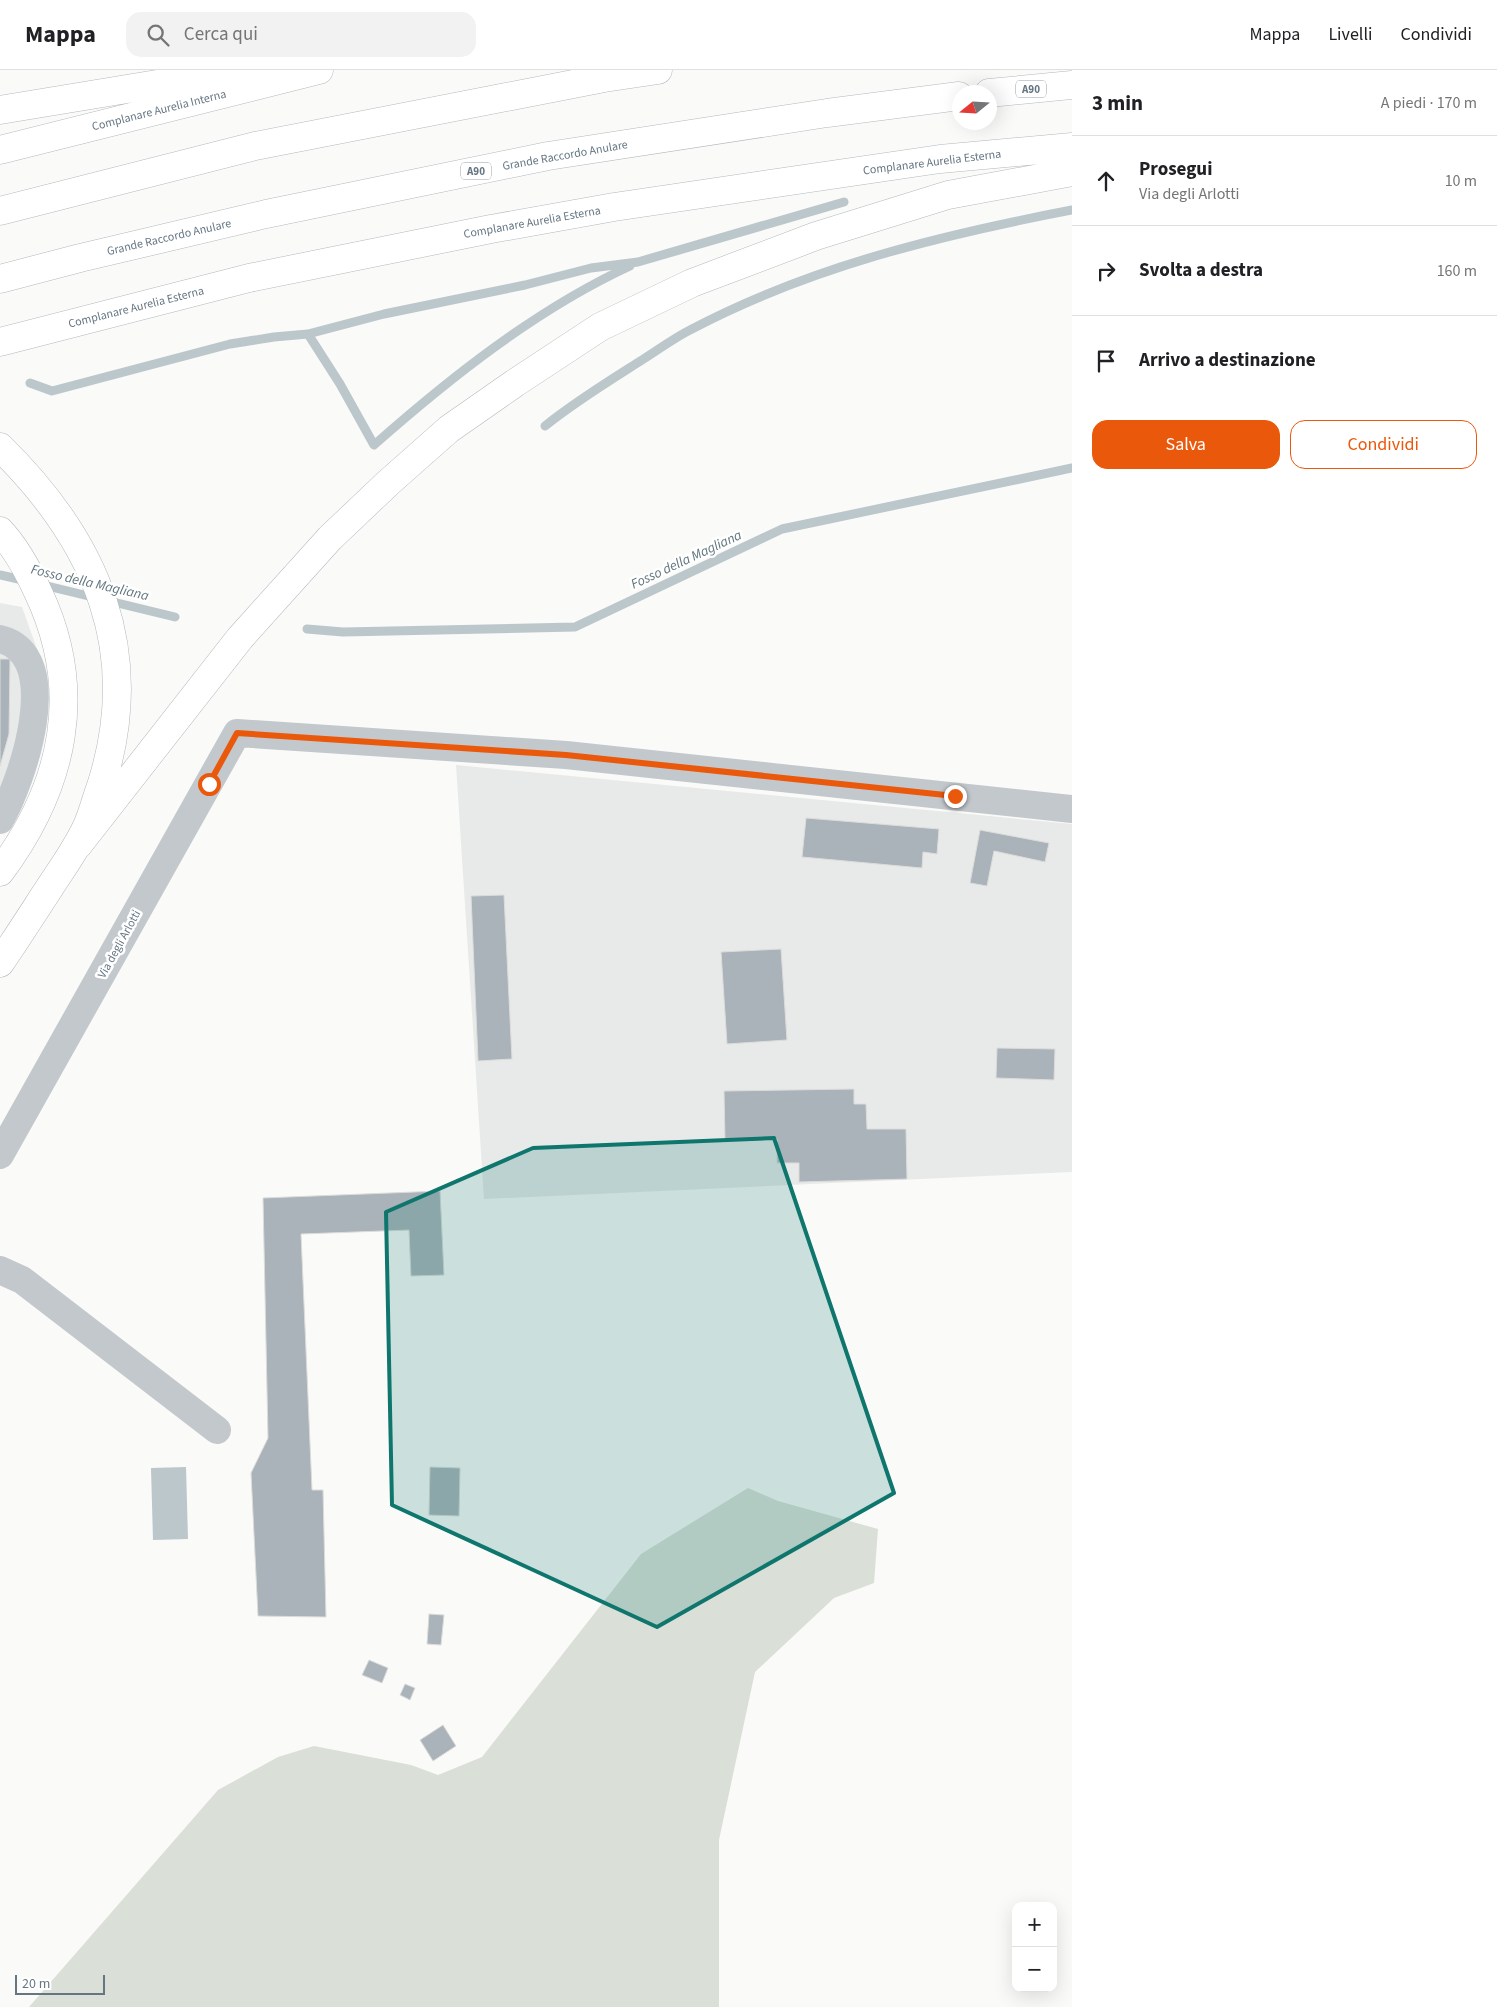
<!DOCTYPE html>
<html lang="it">
<head>
<meta charset="utf-8">
<style>
	body { margin:0; font-family:"Source Sans 3",sans-serif; background:#f2f2f2; color:#202124 }
	.controls { position:absolute; right:15px; bottom:15px; display:grid; overflow:hidden; border-radius:10px; box-shadow:0 5px 20px #0002 }
	.controls button { width:45px; height:45px; display:grid; place-items:center; padding:0; border:0; border-bottom:1px solid #e0e0e0; background:#fff; color:#202124; font:25px sans-serif }
	.compass { position:absolute; left:952px; top:15px; width:45px; height:45px; border-radius:50%; background:#fff; box-shadow:0 5px 20px #0002; rotate:252deg }
	.scale { position:absolute; left:15px; bottom:12px; width:90px; box-sizing:border-box; padding-left:5px; border:2px solid #657683; border-top:0; font-size:14px; line-height:18px; white-space:nowrap; color:#657683; -webkit-text-stroke:4px #fff; paint-order:stroke }
	.stop { position:absolute; width:15px; height:15px; margin:-11px; border:4px solid #ea580c; border-radius:50%; background:#fff }
	.stop.end { background:#ea580c; border-color:#fff; box-shadow:0 1px 5px #0008 }
	.list { margin:0; padding:0; list-style:none }
	h2 { display:flex; justify-content:space-between; align-items:center; height:65px; margin:0; padding:0 20px; font-size:21px }
	h2 small { font-size:16px; font-weight:400; color:#757577 }
	.list li { display:grid; grid-template-columns:32px 1fr auto; gap:15px; align-items:center; box-sizing:border-box; height:90px; padding:0 20px; border-top:1px solid #e0e0e0 }
	.list b { display:block; font-size:19px; white-space:nowrap }
	.list p { margin:0; font-size:16px; white-space:nowrap; color:#757577 }
	.list em { font-size:16px; font-style:normal; color:#757577 }
	.actions { display:flex; gap:10px; padding:15px 20px }
	.actions a { flex:1; padding:11px 0; border:1px solid #ea580c; border-radius:15px; text-align:center; font-size:18px; color:#ea580c }
	.actions .main { background:#ea580c; color:#fff }
	.icon { flex:none; width:28px; height:28px; fill:none; stroke:currentColor; stroke-width:2; stroke-linecap:round; stroke-linejoin:round }
	.map { position:relative; flex:none; width:1072px; height:1937px; overflow:hidden }
	header { display:flex; align-items:center; gap:30px; box-sizing:border-box; height:70px; padding:0 25px; background:#fff; border-bottom:1px solid #e0e0e0 }
	header strong { font-size:24px }
	nav { display:flex; gap:28px; margin-inline-start:auto; font-size:18px }
	.search { width:350px; height:45px; background:#f2f2f2; display:flex; align-items:center; gap:12px; box-sizing:border-box; padding:0 18px; border-radius:15px; color:#757577; font-size:19px }
	main { display:flex }
	aside { flex:1; background:#fff }
	.map>svg:first-child { display:block }
	.built { fill:#e8e9e9 }
	.green { fill:#dadfd7 }
	.water { fill:#bbc7cb }
	.lines { fill:none; stroke-linecap:round; stroke-linejoin:round }
	.stream { stroke:#bbc7cb; stroke-width:9 }
	.building { fill:#aab3b9; stroke:#dcdcda }
	.highway-casing { stroke:#b4b9bd; stroke-width:29 }
	.minor { stroke:#c3c8cc; stroke-width:28 }
	.highway { stroke:#fff; stroke-width:28 }
	.route { stroke:#ea580c; stroke-width:6 }
	.marked { fill:#0f766e; fill-opacity:0.2; stroke:#0f766e; stroke-width:4; stroke-linejoin:round }
	.labels { text-anchor:middle; stroke-width:5; stroke-linejoin:round; paint-order:stroke }
	.shield { fill:#fff; stroke:#939fa8; stroke-width:1 }
	.shield-label { font-size:11px; font-weight:bold; fill:#657683 }
	.street-label { font-size:12px; fill:#657683; stroke:#fff }
	.water-label { font-size:14px; font-style:italic; fill:#60757c; stroke:#fff }
</style>
</head>
<body>
<header>
<strong>Mappa</strong>
<div class="search"><svg class="icon" aria-label="search" viewBox="0 0 24 24"><circle cx="10" cy="10" r="6"/><path d="M15 15l6 6"/></svg>Cerca qui</div>
<nav><a>Mappa</a><a>Livelli</a><a>Condividi</a></nav>
</header>
<main>
<div class="map">
<svg width="1072" height="1937" viewBox="0 0 1072 1937">
	<rect width="100%" height="100%" fill="#fafaf8"/>
	<path class="built" d="M0,533L22,537L37,579L43,633L6,755L0,764Z
		M456,695L1072,754V1102L484,1129Z"/>
	<path class="green" d="M748,1418L778,1431L878,1459L874,1513L834,1528L755,1602L719,1770V1937H29L218,1720L278,1687L314,1676L411,1695L438,1705L482,1687L641,1484Z"/>
	<path class="water" d="M186,1397L188,1469L153,1470L151,1398Z"/>
	<g class="lines">
		<path class="stream" d="M308,264L340,314L374,375C451,307 537,239 630,196
			M30,313L52,321L230,274L274,267L308,264L384,244L525,215L591,198L638,192L844,132
			M545,356C576,331 609,311 642,290C658,280 674,268 690,260C809,197 941,165 1072,140
			M0,505L27,511
			M39,514L175,547
			M307,559L343,562L575,557L782,459L1072,398"/>
	</g>
	<path class="building" d="M0,589H10L9,664L0,696Z
		M806,748L939,759L937,784L923,782L922,798L802,787Z
		M980,760L1049,773L1045,792L994,781L987,816L970,813Z
		M504,825L512,989L478,991L471,826Z
		M781,879L787,970L727,974L721,882Z
		M997,978L1055,979L1054,1010L996,1008Z
		M854,1019V1034H866L867,1059H906L907,1109L799,1112V1093H777V1069L725,1071L724,1021Z
		M440,1121L444,1205L411,1206L409,1160L301,1164L312,1420H323L326,1547L258,1546L251,1403L268,1368L263,1128Z
		M430,1397L460,1398L459,1446L429,1445Z
		M429,1544L444,1545L441,1575L427,1574Z
		M369,1590L388,1598L382,1613L362,1605Z
		M405,1614L415,1618L410,1630L400,1625Z
		M443,1655L456,1676L433,1691L420,1670Z"/>
	<g class="lines">
		<defs>
			<path id="highway" d="M989,23L1072,15
				M0,40L224,3L254,0
				M0,80L319,0
				M0,141L255,76L604,8L658,0
				M0,209L80,188L266,144L548,86L827,43L959,26
				M0,272L249,208L491,159L614,137L940,89L1072,77
				M0,377C97,472 144,582 101,716C96,729 93,743 87,756C77,778 63,797 50,817C33,843 17,868 0,893
				M0,461C17,479 28,500 38,522C85,621 64,716 0,802
				M78,775L240,568L330,468L388,413L449,359L515,313L600,257L692,213L816,166L948,125L1072,102"/>
		</defs>
		<use href="#highway" class="highway-casing"/>
		<path class="minor" d="M0,569C66,585 22,712 0,750
			M0,1085L237,663L566,685L1072,739
			M0,1200L22,1210L217,1360"/>
		<use href="#highway" class="highway"/>
	</g>
	<g class="lines">
		<path class="route" d="M209,714L237,663L566,685L955,726"/>
	</g>
	<path class="marked" d="M774,1068L894,1423L657,1557L392,1435L386,1142L533,1078Z"/>
	<g class="labels">
		<g class="shield">
			<rect x="1016" y="10.5" width="30" height="17" rx="4"/>
			<rect x="461" y="92.5" width="30" height="17" rx="4"/>
		</g>
		<g class="shield-label">
			<text x="1031" y="23">A90</text>
			<text x="476" y="105">A90</text>
		</g>
		<g class="street-label">
			<text transform="translate(159 40) rotate(-14)" y="4">Complanare Aurelia Interna</text>
			<text transform="translate(565 85) rotate(-10)" y="4">Grande Raccordo Anulare</text>
			<text transform="translate(932 92) rotate(-7)" y="4">Complanare Aurelia Esterna</text>
			<text transform="translate(532 152) rotate(-10)" y="4">Complanare Aurelia Esterna</text>
			<text transform="translate(169 167) rotate(-13)" y="4">Grande Raccordo Anulare</text>
			<text transform="translate(136 237) rotate(-14)" y="4">Complanare Aurelia Esterna</text>
			<text transform="translate(119 874) rotate(-61)" y="4">Via degli Arlotti</text>
		</g>
		<g class="water-label">
			<text transform="translate(686 489) rotate(-25)" y="5">Fosso della Magliana</text>
			<text transform="translate(90 512) rotate(13)" y="5">Fosso della Magliana</text>
		</g>
	</g>
</svg>
<div class="controls">
<button>+</button>
<button>−</button>
</div>
<svg class="compass" viewBox="-18 -18 36 36"><path d="M0-13l5 13h-10z" fill="#e53935"/><path d="M0 13l5-13h-10z" fill="#757577"/></svg>
<div class="scale">20 m</div>
<div class="stop" style="left:209px;top:714px"></div>
<div class="stop end" style="left:955px;top:726px"></div>
</div>
<aside>
<h2>3 min<small>A piedi · 170 m</small></h2>
<ul class="list">
<li><svg class="icon" aria-label="ahead" viewBox="0 0 24 24"><path d="M12 20V5M6 11l6-6 6 6"/></svg><div><b>Prosegui</b><p>Via degli Arlotti</p></div><em>10 m</em></li>
<li><svg class="icon" aria-label="right" viewBox="0 0 24 24"><path d="M7 20v-9h11M14 6l5 5-5 5"/></svg><div><b>Svolta a destra</b></div><em>160 m</em></li>
<li><svg class="icon" aria-label="arrive" viewBox="0 0 24 24"><path d="M6 21V4h12l-3 4 3 4H6"/></svg><div><b>Arrivo a destinazione</b></div></li>
</ul>
<div class="actions"><a class="main">Salva</a><a>Condividi</a></div>
</aside>
</main>
</body>
</html>
